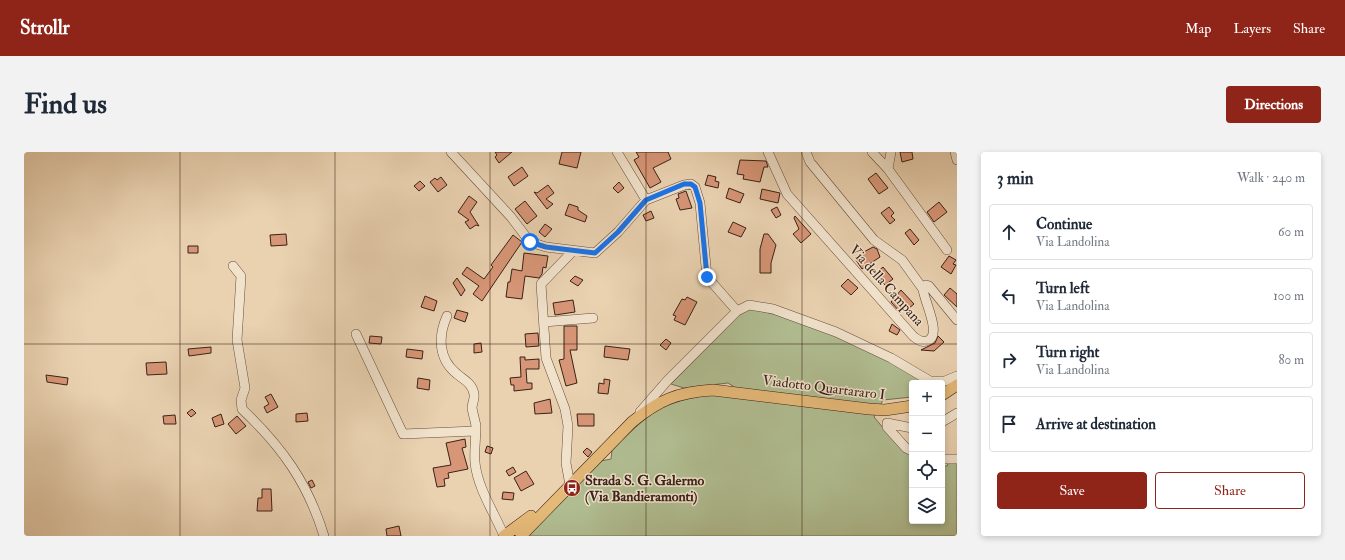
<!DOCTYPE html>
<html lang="en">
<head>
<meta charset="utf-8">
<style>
	body { margin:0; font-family:"IM FELL Double Pica",serif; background:#f2f2f3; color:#1f2937 }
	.controls { position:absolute; right:12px; bottom:12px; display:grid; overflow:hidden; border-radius:4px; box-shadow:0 2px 6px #0003 }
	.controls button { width:36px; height:36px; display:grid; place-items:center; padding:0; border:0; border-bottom:1px solid #e0e1e3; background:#fff; color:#1f2937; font:20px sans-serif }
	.stop { position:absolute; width:12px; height:12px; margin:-9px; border:3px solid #1a73e8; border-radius:50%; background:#fff }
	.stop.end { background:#1a73e8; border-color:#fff; box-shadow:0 1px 4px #0008 }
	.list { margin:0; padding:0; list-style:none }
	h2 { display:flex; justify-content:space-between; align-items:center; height:52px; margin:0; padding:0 16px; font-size:17px }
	h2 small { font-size:13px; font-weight:400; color:#747a83 }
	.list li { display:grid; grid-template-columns:26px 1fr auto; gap:12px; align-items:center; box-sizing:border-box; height:56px; margin:0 8px 8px; padding:0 8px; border:1px solid #e0e1e3; border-radius:4px }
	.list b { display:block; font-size:15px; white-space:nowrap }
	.list p { margin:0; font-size:13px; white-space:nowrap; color:#747a83 }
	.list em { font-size:13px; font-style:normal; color:#747a83 }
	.actions { display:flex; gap:8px; padding:12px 16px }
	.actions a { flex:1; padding:9px 0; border:1px solid #8f2418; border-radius:4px; text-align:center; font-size:14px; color:#8f2418 }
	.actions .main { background:#8f2418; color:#fff }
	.icon { flex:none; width:22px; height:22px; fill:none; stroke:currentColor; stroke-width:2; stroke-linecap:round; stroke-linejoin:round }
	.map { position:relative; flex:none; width:933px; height:384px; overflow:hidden; border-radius:4px }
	header { display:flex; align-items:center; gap:24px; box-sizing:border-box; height:56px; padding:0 20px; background:#8f2418; color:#fff }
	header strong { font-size:19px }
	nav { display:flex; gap:22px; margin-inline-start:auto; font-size:14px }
	.intro { display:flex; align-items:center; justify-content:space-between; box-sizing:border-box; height:96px; padding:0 24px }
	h1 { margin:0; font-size:28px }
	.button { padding:10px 18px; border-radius:4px; background:#8f2418; color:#fff; font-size:14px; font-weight:700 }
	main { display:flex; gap:24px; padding:0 24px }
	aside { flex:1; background:#fff; border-radius:4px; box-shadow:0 2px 6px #0003 }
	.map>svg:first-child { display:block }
	.grass { fill:#b0bd91; stroke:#756f54 }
	.building { fill:#d79677; stroke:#3a2118 }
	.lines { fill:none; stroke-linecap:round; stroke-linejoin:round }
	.minor-casing { stroke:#664d3e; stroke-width:10 }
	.major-casing { stroke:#3a2118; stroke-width:12 }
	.minor { stroke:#f1e2cc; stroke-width:9 }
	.major { stroke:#e5b978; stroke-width:11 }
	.route { stroke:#1a73e8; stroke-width:5 }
	.grid { fill:none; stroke:#3a2118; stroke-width:1; stroke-opacity:0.55 }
	.labels { text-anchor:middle; stroke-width:3; stroke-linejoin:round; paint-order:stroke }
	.street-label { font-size:14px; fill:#3a2118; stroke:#f1e2cc }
	.poi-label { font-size:14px; font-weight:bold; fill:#3a2118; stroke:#f1e2cc; text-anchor:start }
</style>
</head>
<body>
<header>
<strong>Strollr</strong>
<nav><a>Map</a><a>Layers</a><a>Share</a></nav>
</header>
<div class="intro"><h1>Find us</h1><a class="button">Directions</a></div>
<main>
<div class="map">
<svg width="933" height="384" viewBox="0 0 933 384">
	<rect width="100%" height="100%" fill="#ead2b1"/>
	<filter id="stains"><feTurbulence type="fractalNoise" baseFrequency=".005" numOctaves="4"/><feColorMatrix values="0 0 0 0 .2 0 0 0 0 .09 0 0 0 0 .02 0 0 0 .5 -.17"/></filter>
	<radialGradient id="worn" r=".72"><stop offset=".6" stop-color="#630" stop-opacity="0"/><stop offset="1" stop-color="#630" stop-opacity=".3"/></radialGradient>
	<path class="grass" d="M726,157C785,167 851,199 902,231H888V245L859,248L850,265L860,277L888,300V369H918V314H923L925,310H933V384H502L577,309L587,307L588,298C600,286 612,274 625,264C649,246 680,244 708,239L709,234L704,231L660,236L647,232L715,163Z"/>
	<path class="building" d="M471,0H488L475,11L471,5L473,3Z
		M538,0H557L553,16L535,12Z
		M612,0H644L647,7L629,16L637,30L626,36L610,8L615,5Z
		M876,0H888L889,7L878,10Z
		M716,8L742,9L744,15H740L736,30L719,27L720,23L713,22Z
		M498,15L504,24L490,34L484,25Z
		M852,21L864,36L855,42L844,27Z
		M684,23L692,25L691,29L695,30L694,36L681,33Z
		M417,25L423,33L414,40L406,30L411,26L413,28Z
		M396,29L401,34L395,39L390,34Z
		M595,30L600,36L594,41L589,36Z
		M524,33L530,41L522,47L529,52L523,57L510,40L513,41Z
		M705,36L720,42L716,51L702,46Z
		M738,37L756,41L754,51L736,47Z
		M662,39L668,56L656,58L652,47L655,46L654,42Z
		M445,44L453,50L446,60L455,74L452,73L446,77L441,70L445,68L434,60Z
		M501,49L513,64L503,72L491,57Z
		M915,50L923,60L910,70L903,60Z
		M545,52L554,55V58L563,64L561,70L541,63Z
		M753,55L757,63L752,66L747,58Z
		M865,55L870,61L867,64L871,68L866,72L857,61Z
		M627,59L630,66L622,69L619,63Z
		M771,64L787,82L777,91L769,82L775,77L770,66Z
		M709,70L722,76L717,85L704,80Z
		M521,72L528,77L521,85L515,80Z
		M886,77L895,88L890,93L881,81Z
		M262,82L263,93L247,94L246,83Z
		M740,82H744L752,93L747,111V121H736V97Z
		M489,83L498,90L458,149L449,142L455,134L438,122L443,115L460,127L469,115L467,113Z
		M164,94H174V101H164Z
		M849,95L853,97L856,105L838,117L832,108L838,101Z
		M500,101L524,104L522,116L519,115L518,122L515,126L501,124L498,147L482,145L484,130H486L488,117L498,119Z
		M925,104L932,108L929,112L932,113L927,122L917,115Z
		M859,115L869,127L861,133L859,131L857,132L851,125L853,124L851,122Z
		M551,124L559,128L554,134L546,129Z
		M433,126L441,138L437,144L429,131Z
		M824,127L834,136L827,143L817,134Z
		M926,136L933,142V155L920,143Z
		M877,138L890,152L885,156L882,152L875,159L867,150Z
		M401,144L413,149L410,159L397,155Z
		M663,145L673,150L661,173L650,168L652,164L649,163L658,147L661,148Z
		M549,148L551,160L531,163L529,151Z
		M433,158L444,161L441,170L430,166Z
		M868,172L876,178L873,183L865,179Z
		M540,174H553V198H546L553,231L542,234L535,208L540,207Z
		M514,181L515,194L502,195L501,182Z
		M346,184L358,185L357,192L345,191Z
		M914,184L920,190L910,199L897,198L911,191Z
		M642,187L647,191L642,198L636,193Z
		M457,191L458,200L450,201V192Z
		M581,194L606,197L604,208L580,205Z
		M187,195V201L165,204L164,197Z
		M383,197L399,199L398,207L382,205Z
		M496,205H501V208L515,207V217H502L503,231H508V237L490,239V233H487L486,226L497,225Z
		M142,210L143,222L123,223L122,211Z
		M22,223L44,226L43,233L23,230Z
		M394,226L406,228L405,238L393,236Z
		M580,227L586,228L584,242L574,241L575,231L580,232Z
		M247,242L254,255L243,261L240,255L245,252L241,245Z
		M526,247L528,261L511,262L510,251Z
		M168,257L172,261L167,265L163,261Z
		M283,261L284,269L272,270V262Z
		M197,262L200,272L191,275L188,266Z
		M553,262H570V274H554Z
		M151,263L152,272H140L139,264Z
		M213,264L222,274L212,282L204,272Z
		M441,287L442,295L438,296L444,317L424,321L425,326L420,327L421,334L413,335L409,316L427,313L422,291Z
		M463,294L469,296L467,302L461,300Z
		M563,296L568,300L564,305L559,300Z
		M489,315L492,320L485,324L482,319Z
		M502,319L510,332L497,339L490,326Z
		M288,328L291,334L287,336L284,330Z
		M238,337H247L248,359H233L234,346H238Z
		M479,340L490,341L489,348L478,347Z
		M375,374L377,384H363L362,377Z"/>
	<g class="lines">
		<defs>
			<path id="minor" d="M427,0L487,65L506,90L522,95L571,101L594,80L622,48L660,33L667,32L671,35L676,51L683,125L713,159
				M593,0L622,48
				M744,0L763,42L889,184C893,187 897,191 903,189C919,184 900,149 899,137L902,133L905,134L933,168
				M782,0L786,10L850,88L878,108L899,137
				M848,0L864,17L923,98
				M931,0L933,8
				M864,17L867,0
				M209,114L217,124L213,188L221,236L217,248L218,257C258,295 284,331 300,384
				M423,164C414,184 414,207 433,222C440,228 448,231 450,242C451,247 448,251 448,256C449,262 451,268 452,274C452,286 450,298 451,311C454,337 470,360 480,384
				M520,170L569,166
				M332,182L379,282L451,279
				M616,260L643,229L713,159L725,153L749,157L812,180L867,206L906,229H921L933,224
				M918,270L933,261
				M888,276L863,271V275L882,296L888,299
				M918,307H933
				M546,333L542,311L544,274L541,257L522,206L517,132L549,99"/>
			<path id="major" d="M918,243L933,233
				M480,384L507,364
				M497,384L608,270C635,248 654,240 689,238L845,257L861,258L888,254"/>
		</defs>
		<use href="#minor" class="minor-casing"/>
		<use href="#major" class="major-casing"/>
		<use href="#minor" class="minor"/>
		<use href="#major" class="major"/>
	</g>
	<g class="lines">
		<path class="route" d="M506,90L522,95L571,101L594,80L622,48L660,32H667L671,35L676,51L683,125"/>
	</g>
	<path class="grid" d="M156,0V384M311,0V384M466,0V384M622,0V384M778,0V384M0,192H933"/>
	<defs>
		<symbol id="bus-disc" viewBox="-11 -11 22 22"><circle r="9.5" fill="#8f2418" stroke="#f1e2cc"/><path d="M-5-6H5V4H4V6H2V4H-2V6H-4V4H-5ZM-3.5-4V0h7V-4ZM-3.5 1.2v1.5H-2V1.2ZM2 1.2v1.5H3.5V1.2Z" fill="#fff"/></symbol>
	</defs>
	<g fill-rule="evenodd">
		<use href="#bus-disc" x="538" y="326" width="20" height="20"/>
	</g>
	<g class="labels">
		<g class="street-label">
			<text transform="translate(863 133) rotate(48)" y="5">Via della Campana</text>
			<text transform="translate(800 235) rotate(7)" y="5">Viadotto Quartararo I</text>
		</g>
		<g class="poi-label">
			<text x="561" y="333">Strada S. G. Galermo<tspan x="561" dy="16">(Via Bandieramonti)</tspan></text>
		</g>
	</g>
	<rect width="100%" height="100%" filter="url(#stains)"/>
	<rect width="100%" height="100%" fill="url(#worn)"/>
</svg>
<div class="controls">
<button>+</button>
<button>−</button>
<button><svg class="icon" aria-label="locate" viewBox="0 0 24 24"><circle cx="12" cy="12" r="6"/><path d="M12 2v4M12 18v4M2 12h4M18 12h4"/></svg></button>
<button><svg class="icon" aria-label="layers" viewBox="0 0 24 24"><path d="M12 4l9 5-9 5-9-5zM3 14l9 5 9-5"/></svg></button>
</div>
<div class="stop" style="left:506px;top:90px"></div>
<div class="stop end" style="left:683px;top:125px"></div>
</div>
<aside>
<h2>3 min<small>Walk · 240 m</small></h2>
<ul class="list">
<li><svg class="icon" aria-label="ahead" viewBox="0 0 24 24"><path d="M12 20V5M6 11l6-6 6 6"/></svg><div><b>Continue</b><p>Via Landolina</p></div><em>60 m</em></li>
<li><svg class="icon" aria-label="left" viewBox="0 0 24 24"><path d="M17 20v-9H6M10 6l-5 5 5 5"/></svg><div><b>Turn left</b><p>Via Landolina</p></div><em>100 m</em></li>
<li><svg class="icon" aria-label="right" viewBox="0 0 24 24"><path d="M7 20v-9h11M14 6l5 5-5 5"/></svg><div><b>Turn right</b><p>Via Landolina</p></div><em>80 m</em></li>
<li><svg class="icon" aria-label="arrive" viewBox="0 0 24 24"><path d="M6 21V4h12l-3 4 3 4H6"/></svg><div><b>Arrive at destination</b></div></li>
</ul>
<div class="actions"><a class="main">Save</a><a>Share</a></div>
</aside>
</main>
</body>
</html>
